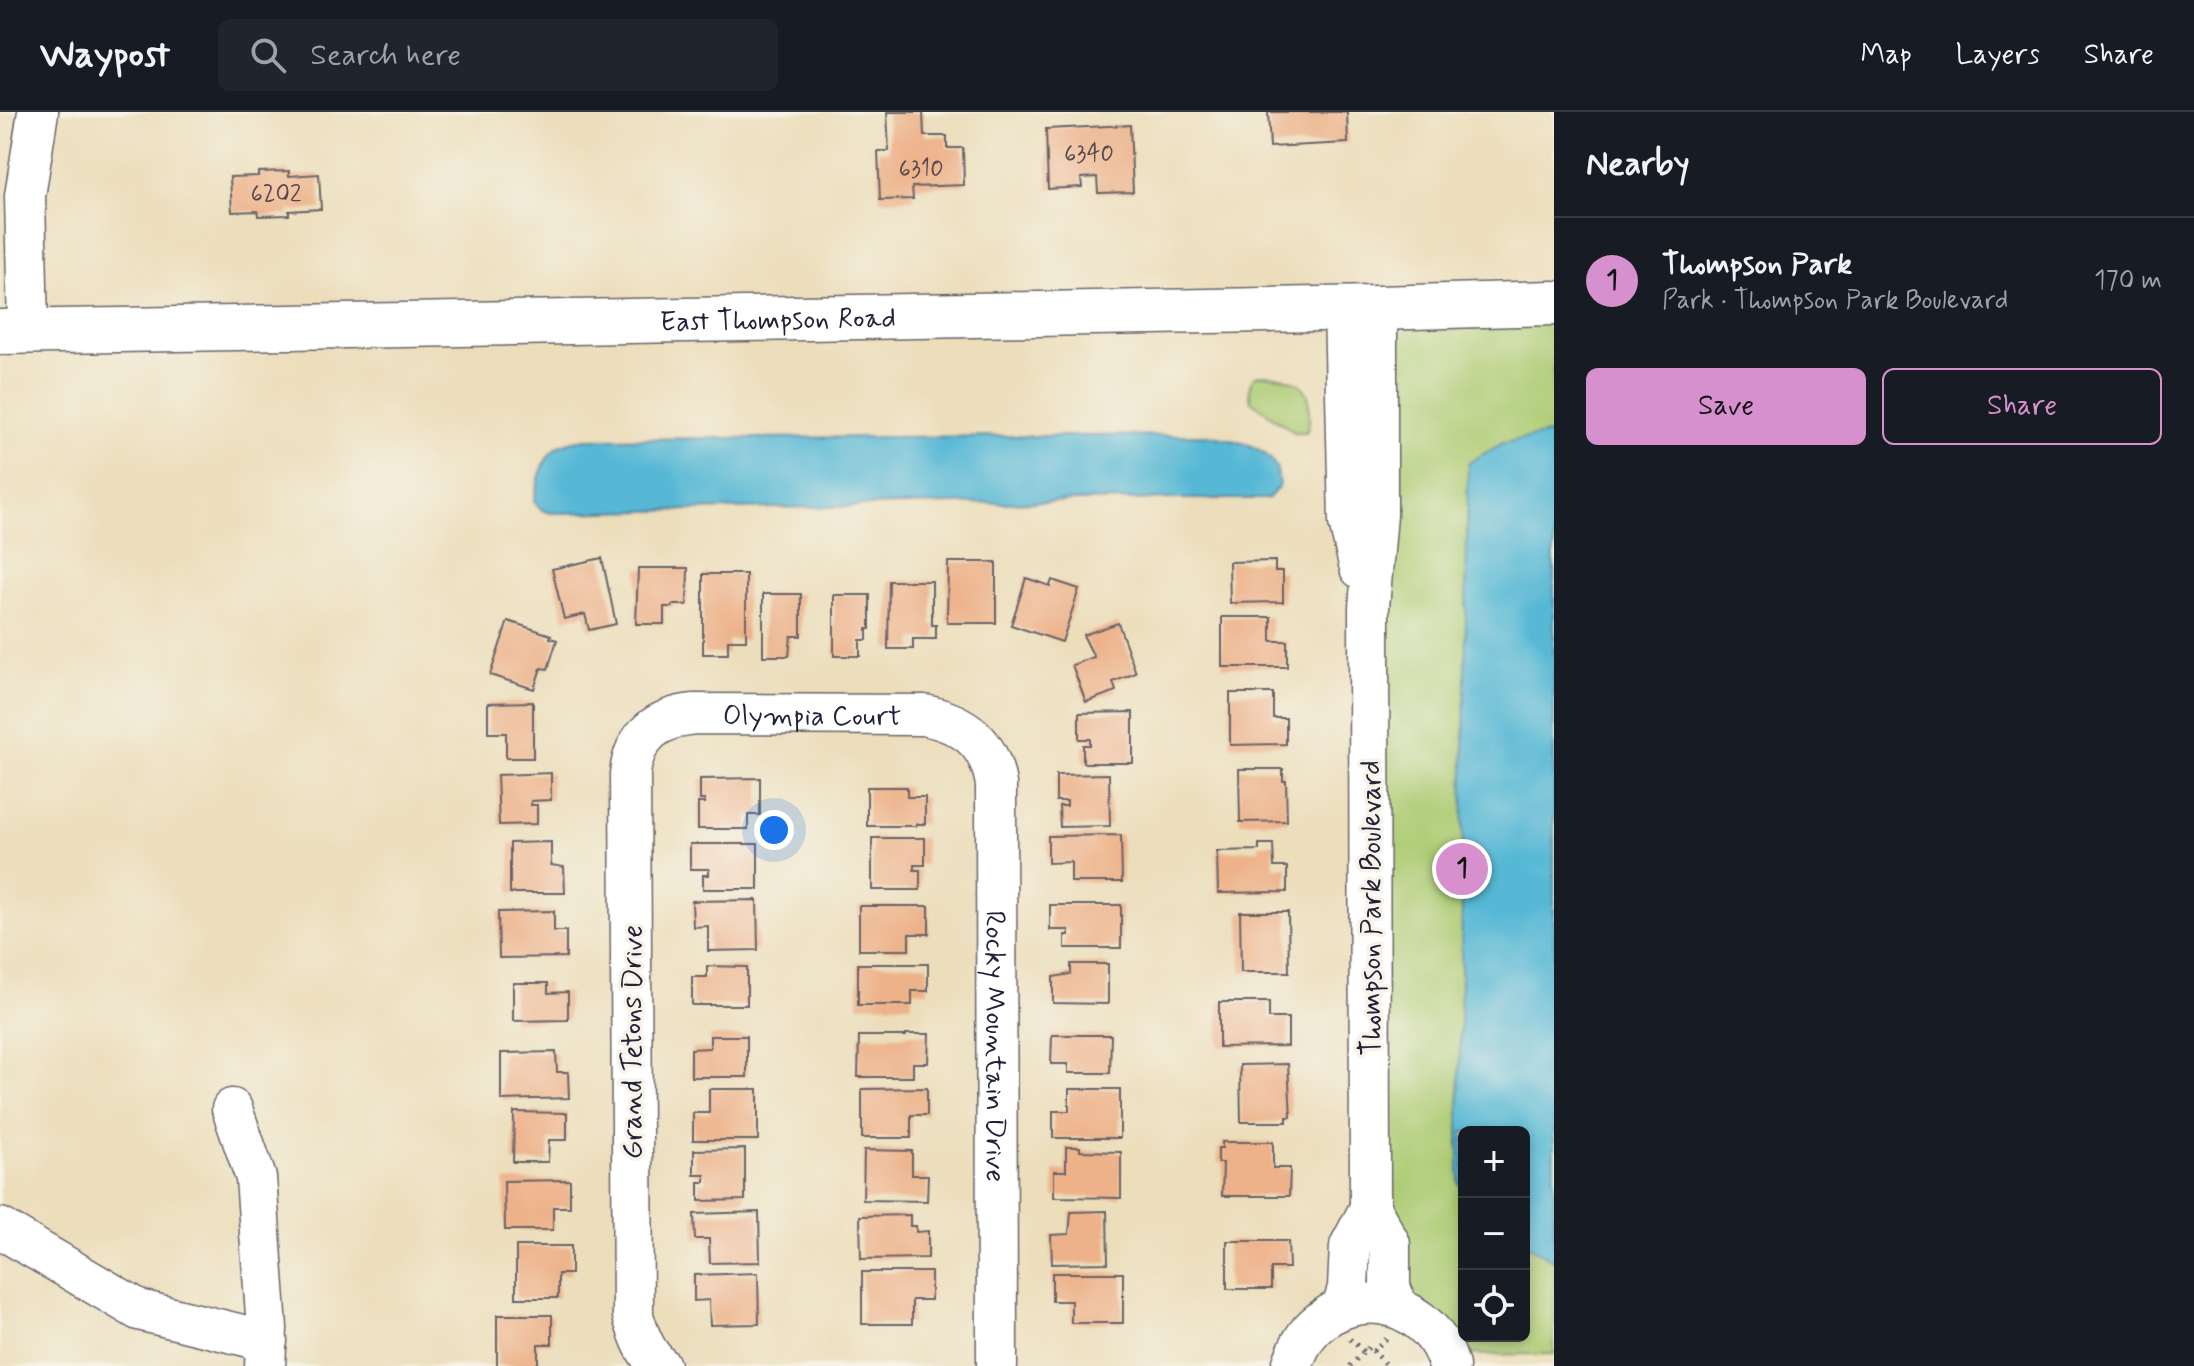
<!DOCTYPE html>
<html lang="en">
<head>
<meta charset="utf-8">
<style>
	body { margin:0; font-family:Mynerve,sans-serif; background:#20242c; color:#f1f3f6 }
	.controls { position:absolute; right:24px; bottom:24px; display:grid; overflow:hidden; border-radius:12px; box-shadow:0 4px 12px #0003 }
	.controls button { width:72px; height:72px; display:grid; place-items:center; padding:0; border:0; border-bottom:2px solid #363941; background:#171b24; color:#f1f3f6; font:40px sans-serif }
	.you { position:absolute; left:774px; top:718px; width:28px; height:28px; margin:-20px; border:6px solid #fff; border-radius:50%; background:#1a73e8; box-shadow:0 0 0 12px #1a73e833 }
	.badge { display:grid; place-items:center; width:52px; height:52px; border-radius:50%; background:#d690ce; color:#111; font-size:26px; font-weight:700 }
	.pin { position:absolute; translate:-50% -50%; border:4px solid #fff; box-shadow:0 2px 8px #0006 }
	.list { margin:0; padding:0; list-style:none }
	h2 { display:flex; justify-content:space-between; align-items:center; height:104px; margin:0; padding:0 32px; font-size:34px }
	h2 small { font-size:26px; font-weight:400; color:#9ea1a6 }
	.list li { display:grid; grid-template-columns:52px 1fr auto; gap:24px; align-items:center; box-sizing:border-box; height:128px; padding:0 32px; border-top:2px solid #363941 }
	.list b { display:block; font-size:30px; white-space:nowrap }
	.list p { margin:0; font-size:26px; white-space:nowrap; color:#9ea1a6 }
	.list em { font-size:26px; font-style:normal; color:#9ea1a6 }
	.actions { display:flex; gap:16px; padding:24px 32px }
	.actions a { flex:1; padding:18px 0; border:2px solid #d690ce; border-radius:12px; text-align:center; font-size:28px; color:#d690ce }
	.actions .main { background:#d690ce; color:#111 }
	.icon { flex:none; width:44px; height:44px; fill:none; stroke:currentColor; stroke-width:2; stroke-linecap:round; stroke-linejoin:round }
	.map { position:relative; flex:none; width:1554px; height:1254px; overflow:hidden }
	header { display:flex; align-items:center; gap:48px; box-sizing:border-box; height:112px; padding:0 40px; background:#171b24; border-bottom:2px solid #363941 }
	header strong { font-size:38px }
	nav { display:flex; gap:44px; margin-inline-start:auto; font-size:28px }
	.search { width:560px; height:72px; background:#20242c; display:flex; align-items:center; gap:20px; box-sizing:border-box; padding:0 28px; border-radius:12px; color:#9ea1a6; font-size:30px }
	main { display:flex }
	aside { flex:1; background:#171b24 }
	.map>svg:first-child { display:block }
	.green { fill:#adcc74; stroke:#687758; stroke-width:2; fill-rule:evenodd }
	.water { fill:#57b8d5; stroke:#3c6d88; stroke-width:2 }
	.building { fill:#edb28a }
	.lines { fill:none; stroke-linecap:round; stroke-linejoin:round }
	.minor-casing { stroke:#696468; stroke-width:43 }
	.major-casing { stroke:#696468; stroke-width:47 }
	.path { stroke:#696468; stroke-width:5; stroke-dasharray:2 6; stroke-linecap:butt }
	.minor { stroke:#fff; stroke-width:40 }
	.major { stroke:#fff; stroke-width:44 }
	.labels { text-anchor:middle; stroke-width:7; stroke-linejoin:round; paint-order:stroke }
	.number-label { font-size:24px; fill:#55464f }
	.street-label { font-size:28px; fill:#22223b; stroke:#f7f3e8 }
</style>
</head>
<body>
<header>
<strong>Waypost</strong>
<div class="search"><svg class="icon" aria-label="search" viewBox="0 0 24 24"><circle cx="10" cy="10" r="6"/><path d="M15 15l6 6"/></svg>Search here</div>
<nav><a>Map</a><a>Layers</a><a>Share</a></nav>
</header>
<main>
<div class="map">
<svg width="1554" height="1254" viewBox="0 0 1554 1254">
	<rect width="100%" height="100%" fill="#f7f3e8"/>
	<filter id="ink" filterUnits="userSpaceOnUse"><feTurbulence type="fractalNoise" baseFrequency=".0125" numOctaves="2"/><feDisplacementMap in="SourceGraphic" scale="16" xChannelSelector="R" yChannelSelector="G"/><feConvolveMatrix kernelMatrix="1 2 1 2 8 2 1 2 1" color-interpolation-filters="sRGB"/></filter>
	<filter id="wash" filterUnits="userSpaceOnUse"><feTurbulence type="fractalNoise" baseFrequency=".006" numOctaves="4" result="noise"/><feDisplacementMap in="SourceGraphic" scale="32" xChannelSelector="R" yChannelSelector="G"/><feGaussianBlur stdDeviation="1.8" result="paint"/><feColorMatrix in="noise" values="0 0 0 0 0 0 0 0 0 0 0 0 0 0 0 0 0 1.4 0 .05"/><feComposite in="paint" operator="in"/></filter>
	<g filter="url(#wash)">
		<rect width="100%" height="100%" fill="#ecdebb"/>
		<path class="green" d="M1554,191V1242L1446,1243L1390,1175L1377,196ZM1464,1020H1524V1224H1464Z
			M1259,263C1274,263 1301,266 1307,281C1310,287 1309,295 1309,301C1309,309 1310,313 1306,320H1294L1251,289C1249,280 1248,273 1254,265Z"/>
		<path class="water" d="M1554,321V1149L1524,1131V1020H1464V1079L1459,1070V1005L1468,351L1503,331Z
			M1208,323C1231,328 1263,331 1276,355C1278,360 1278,369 1279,374L1268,387H1171L558,401C546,401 540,399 534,389C537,373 542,348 554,338C562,330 575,329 586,327Z"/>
		<g id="blocks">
			<path class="building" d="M887,0H923L924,24H947V36H963L964,73L912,75L913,87L880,88L878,39H889Z
				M1268,0H1347L1348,31L1270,35Z
				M1130,13L1133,80L1098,81L1097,65L1081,66L1082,75L1048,77L1046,17Z
				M289,59V64L319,62L321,97L289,99V103L258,104V99L232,100L230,65L258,64V60Z
				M602,446L616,512L589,518L585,502L564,507L552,457Z
				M1275,449V459H1283V490L1230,491L1229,450Z
				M948,450H996V511H947Z
				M638,456H688L687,493H672V495H664V512H636Z
				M703,462H746V528H728V542H703Z
				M1026,466L1050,474L1052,468L1079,477L1062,530L1011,513Z
				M889,469H932V513H936V527H913V537H888Z
				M763,482H801V524H791L789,544H763Z
				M834,483H870V517H867V528H860V544H834Z
				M1222,505H1271V529H1287V555H1222Z
				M508,509L551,523L550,526L557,528L548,557L541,556L534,577L490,563Z
				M1118,511L1136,561L1113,570L1116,579L1086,590L1072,553L1094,545L1083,523Z
				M1230,581H1273V606H1286V632L1230,633Z
				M533,590V646H506V621H488V591Z
				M1133,600V651H1083V633H1090V627H1079V601Z
				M1239,657H1283V669H1286L1287,709L1240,710Z
				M551,661V688L531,689V693H537V712L499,713L497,663Z
				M1109,662L1110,714L1060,715L1059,694H1067V689H1056V663Z
				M760,666V703H748V717H698V691H705V688H700V667Z
				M867,675H907V685H925V712H916V714H867Z
				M1121,723L1122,770H1071V750L1048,751V724Z
				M872,726H925V753H914V758H920V778H872Z
				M551,730V753L564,755L565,781H510V731Z
				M690,732H758V777H703V763H709V757H690Z
				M1259,732H1273L1274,755H1287V780L1218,781L1217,739L1259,738Z
				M757,788L758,838L708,839V814L693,815L692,789Z
				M1050,793H1121V836H1065V823H1069V818H1050Z
				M859,794H929V822H909V838H859Z
				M554,799V819H566V845L499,846L498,800Z
				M1240,800H1288L1289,860H1241Z
				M858,852H928V879H912V893H858Z
				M1071,852H1108V892L1053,891V865L1071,862Z
				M707,854L747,855V893H692V865H707Z
				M513,871H548V881L568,880V908L513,909Z
				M1219,890H1269V906H1288V934L1219,935Z
				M906,922H929L928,951H913V965H858L859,924H906Z
				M1052,923H1111L1110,961H1068V952H1051Z
				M710,924H747V965H691V937L710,936Z
				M556,940L557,960H568L569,986L501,988V941Z
				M1288,952L1291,1005H1287V1010H1241L1240,953Z
				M927,976V1003H911V1026H862V977Z
				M709,977H758V1028H693V1001H709Z
				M1069,977H1120V1026H1053V999H1069Z
				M514,1000L567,1001V1028H549L548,1050H513Z
				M1222,1030H1273V1056H1290L1289,1084H1222L1223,1051H1218V1036H1222Z
				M1066,1035H1080V1039L1121,1040V1086L1054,1085V1059H1066Z
				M745,1037V1088L699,1089V1070H705V1063H694V1038Z
				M864,1038L912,1039V1063H928L927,1089L863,1088Z
				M570,1068V1095H553V1118H505L504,1069Z
				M1107,1099L1108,1151L1052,1152L1051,1123L1069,1122L1071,1100Z
				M759,1100L760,1150L710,1151L709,1127H695L694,1102Z
				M910,1103V1114H916V1120L928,1119V1146L861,1147L860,1104Z
				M1227,1129H1288L1289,1156H1271V1177H1227Z
				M516,1134H571V1162H558V1186H516Z
				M862,1160H931V1188H912V1212H862Z
				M758,1161L759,1212L710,1213L709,1188L694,1189V1163Z
				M1052,1161H1123V1211H1071V1189H1052Z
				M497,1203H552V1232H538V1254H497Z"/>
		</g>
	</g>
	<g filter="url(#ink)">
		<use href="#blocks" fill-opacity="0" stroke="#696468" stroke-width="2"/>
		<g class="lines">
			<defs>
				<g id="minor">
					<path d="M1344,196L1349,410L1360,456"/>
					<path d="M28,219L25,84L38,0"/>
					<path d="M232,997L256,1066L267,1216L265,1254"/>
					<path d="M1370,1096L1369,495L1377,403V196"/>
					<path d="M0,1116L139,1198L267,1229"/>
					<path d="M1343,1196L1348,1175L1350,1134L1370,1096L1390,1132V1175L1398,1196"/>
					<path id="s1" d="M660,1254C645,1241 639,1223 633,1204L630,662C634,624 657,606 694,602L924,603C965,611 989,630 996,672L997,1254"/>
					<path d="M1292,1254C1297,1240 1302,1227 1313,1216C1359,1170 1432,1192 1449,1254"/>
				</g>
				<g id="major">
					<path id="s2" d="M0,220L1377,196L1554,191"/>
				</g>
			</defs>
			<use href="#minor" class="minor-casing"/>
			<use href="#major" class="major-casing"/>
			<path class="path" d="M1350,1227L1364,1240
				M1373,1239L1387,1226
				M1350,1254L1369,1235L1388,1254"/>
			<use href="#minor" class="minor"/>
			<use href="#major" class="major"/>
		</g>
	</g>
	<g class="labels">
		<g class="number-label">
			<text x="1089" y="49">6340</text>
			<text x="921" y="64">6310</text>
			<text x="276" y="89">6202</text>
		</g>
		<g class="street-label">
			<text dy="10" stroke="none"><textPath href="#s2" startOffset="778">East Thompson Road</textPath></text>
			<text dy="10" stroke="none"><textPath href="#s1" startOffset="814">Olympia Court</textPath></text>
			<text transform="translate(1370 796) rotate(-90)" y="10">Thompson Park Boulevard</text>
			<text transform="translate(631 930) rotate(-90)" y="10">Grand Tetons Drive</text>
			<text dy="10" stroke="none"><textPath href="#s1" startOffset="1296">Rocky Mountain Drive</textPath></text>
		</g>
	</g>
</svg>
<div class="controls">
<button>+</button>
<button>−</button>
<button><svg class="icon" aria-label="locate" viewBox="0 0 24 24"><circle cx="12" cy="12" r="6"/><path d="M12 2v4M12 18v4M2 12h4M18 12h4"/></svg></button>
</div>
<div class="you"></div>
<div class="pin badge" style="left:1462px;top:757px">1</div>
</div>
<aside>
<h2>Nearby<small></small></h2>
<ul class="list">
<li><span class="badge">1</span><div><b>Thompson Park</b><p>Park · Thompson Park Boulevard</p></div><em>170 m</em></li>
</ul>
<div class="actions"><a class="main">Save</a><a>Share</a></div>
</aside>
</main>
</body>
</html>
